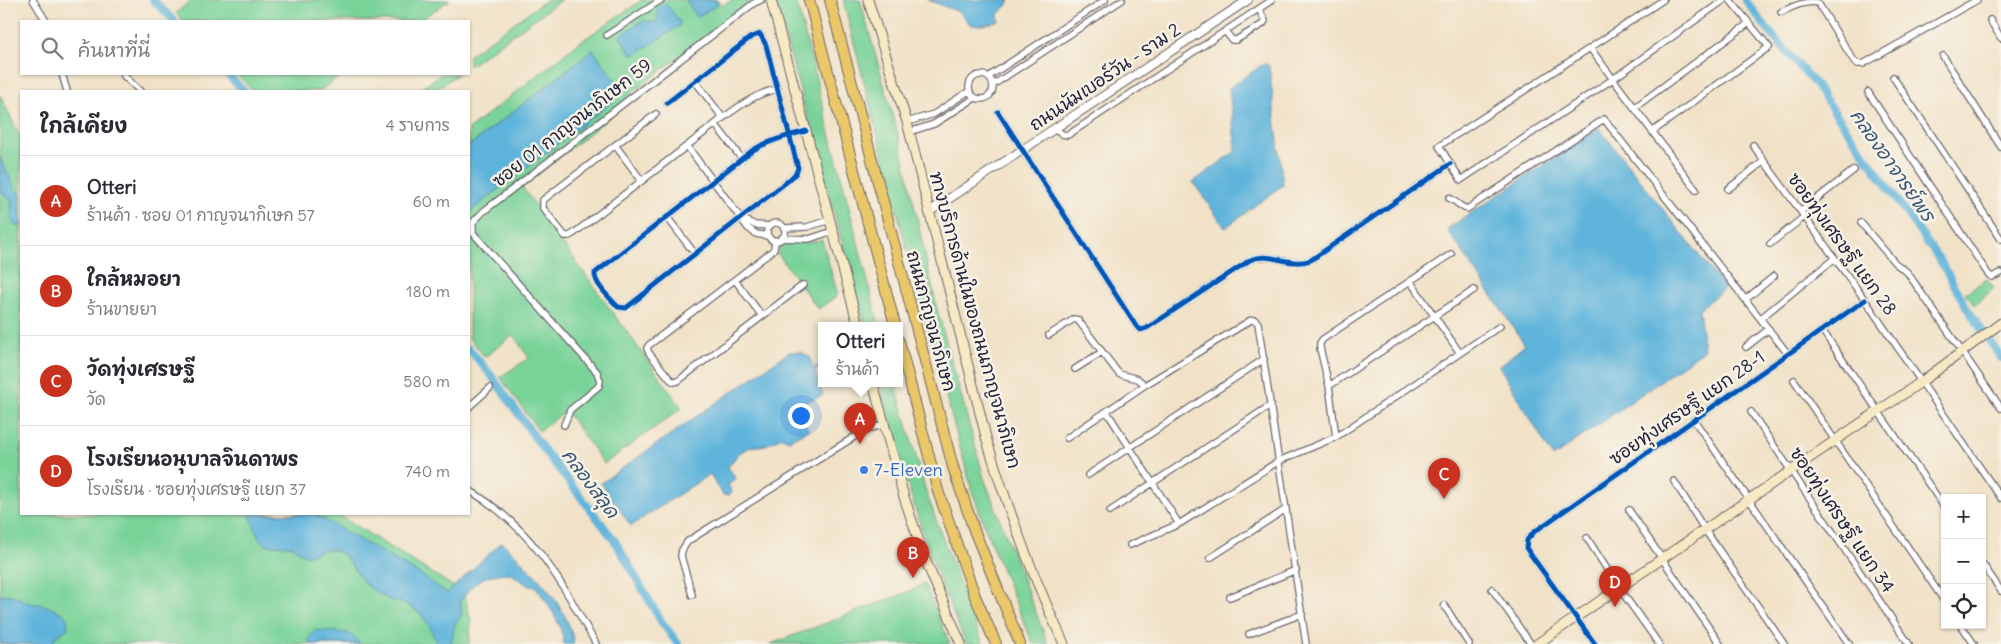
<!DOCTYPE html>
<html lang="th">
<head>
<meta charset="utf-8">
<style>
	body { margin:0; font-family:Delius,"Playpen Sans Thai",sans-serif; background:#f2f2f3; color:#2b2b33 }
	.controls { position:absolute; right:15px; bottom:15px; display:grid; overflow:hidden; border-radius:0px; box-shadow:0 1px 4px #0004 }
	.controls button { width:45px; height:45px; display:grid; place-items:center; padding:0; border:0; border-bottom:1px solid #e1e1e2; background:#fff; color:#2b2b33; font:25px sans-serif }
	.you { position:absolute; left:800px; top:415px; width:18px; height:18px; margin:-12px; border:4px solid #fff; border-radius:50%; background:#1a73e8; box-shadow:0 0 0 8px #1a73e833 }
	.badge { display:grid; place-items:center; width:32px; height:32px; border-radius:50%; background:#c8321e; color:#fff; font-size:16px; font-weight:700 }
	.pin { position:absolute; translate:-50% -41px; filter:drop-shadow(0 1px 2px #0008) }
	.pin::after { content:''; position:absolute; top:26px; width:18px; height:15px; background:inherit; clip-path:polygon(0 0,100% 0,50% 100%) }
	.popup { position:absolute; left:818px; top:322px; width:85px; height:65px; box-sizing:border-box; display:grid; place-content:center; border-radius:0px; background:#fff; filter:drop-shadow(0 1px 4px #0005); font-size:16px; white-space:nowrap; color:#7c7c81 }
	.popup b { font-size:19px; color:#2b2b33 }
	.popup::after { content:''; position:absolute; left:50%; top:100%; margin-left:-10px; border:10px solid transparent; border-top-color:#fff }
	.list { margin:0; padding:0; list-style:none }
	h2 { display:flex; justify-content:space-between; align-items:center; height:65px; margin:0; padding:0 20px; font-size:21px }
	h2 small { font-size:16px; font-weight:400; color:#7c7c81 }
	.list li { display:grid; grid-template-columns:32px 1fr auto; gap:15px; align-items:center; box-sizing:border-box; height:90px; padding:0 20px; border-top:1px solid #e1e1e2 }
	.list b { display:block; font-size:19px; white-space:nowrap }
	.list p { margin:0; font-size:16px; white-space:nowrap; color:#7c7c81 }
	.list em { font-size:16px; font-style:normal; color:#7c7c81 }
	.icon { flex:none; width:28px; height:28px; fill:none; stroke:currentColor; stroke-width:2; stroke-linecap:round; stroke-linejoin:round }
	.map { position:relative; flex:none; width:2001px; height:644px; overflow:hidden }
	.search { position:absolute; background:#fff; box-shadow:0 1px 4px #0004; left:20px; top:20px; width:450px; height:55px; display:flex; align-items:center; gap:12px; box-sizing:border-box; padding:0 18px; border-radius:0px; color:#7c7c81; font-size:19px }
	.panel { position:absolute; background:#fff; box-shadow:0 1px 4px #0004; left:20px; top:90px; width:450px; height:425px; border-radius:0px }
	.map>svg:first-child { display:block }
	.green { fill:#79d399; stroke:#4e7a6a }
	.water { fill:#5eb4db; stroke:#406b8b }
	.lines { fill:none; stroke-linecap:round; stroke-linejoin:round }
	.canal { stroke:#5eb4db; stroke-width:8 }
	.minor-casing { stroke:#6a656c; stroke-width:8 }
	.tertiary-casing { stroke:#6a656c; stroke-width:10 }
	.secondary-casing { stroke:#6a656c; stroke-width:11 }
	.motorway-casing { stroke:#6a656c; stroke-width:12 }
	.minor { stroke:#fff; stroke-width:5.5 }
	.tertiary { stroke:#fff; stroke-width:8 }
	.secondary { stroke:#f7e9c3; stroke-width:9 }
	.motorway { stroke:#eac769; stroke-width:10 }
	.cycleway-casing { stroke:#f7f3e8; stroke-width:8 }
	.cycleway { stroke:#0057b8; stroke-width:5 }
	.shop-dot { fill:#3f7fe0; stroke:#f7f3e8; stroke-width:2 }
	.labels { text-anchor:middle; stroke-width:5; stroke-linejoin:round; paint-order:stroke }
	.street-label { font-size:18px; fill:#22223b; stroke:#f7f3e8 }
	.shop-label { font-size:18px; fill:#366cbe; stroke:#f7f3e8; text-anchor:start }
	.water-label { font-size:19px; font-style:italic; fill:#375573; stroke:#f7f3e8 }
</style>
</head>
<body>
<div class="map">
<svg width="2001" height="644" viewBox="0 0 2001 644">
	<rect width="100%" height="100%" fill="#f7f3e8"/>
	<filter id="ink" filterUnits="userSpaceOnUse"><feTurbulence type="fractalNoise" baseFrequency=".02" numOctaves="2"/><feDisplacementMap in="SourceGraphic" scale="10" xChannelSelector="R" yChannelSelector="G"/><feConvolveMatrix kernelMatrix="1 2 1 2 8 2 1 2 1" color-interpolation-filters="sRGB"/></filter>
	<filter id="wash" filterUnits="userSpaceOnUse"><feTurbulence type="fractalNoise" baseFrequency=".0096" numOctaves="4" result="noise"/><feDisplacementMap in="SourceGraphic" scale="20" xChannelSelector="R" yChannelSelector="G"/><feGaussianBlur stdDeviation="1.12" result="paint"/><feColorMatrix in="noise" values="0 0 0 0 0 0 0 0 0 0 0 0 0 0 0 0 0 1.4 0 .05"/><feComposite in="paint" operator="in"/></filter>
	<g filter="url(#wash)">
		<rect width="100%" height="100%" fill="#f1e2c7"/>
		<path class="green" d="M192,0H450L419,21H183L176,13Z
			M546,0H561L469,66V55Z
			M642,0H717L722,6L732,0H751L749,3L633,92L616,112L522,187L682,408L604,464L566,411L539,431L500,377L529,358L513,335L485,357L469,338V210H472L613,101L620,93L619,85L593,50L469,146V129L580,42Z
			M775,0H796L879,325H865Z
			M843,0H860L901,145L936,305L984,478L1048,644H1033L990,541L972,491L920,301Z
			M236,74H344L319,91H253Z
			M442,74H458L433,91H417Z
			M0,95L21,139V514H337L464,593L471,621L469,644H0Z
			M822,240L838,295L818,309L778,254L780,244L784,242L805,243Z
			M1987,279L1994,288L1975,305L1965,293Z
			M880,383H895L927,495L964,596L983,644H966C955,617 943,590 933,562C912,504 896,443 880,383Z
			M924,583L950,644H771L913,590Z"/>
		<path class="water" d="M686,0H715L718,4L697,17Z
			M928,0H1010L1007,6L998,14L999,21L984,25H971L959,12Z
			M666,4L680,22V25L636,54H631L620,36L644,20L655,23L658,18L657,9L661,5Z
			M593,50L619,85L620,93L613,101L472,210H469V146Z
			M1265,63L1269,66L1283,185L1225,228L1193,182L1236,151L1229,88Z
			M1599,128L1725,288L1699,309L1704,350L1553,457L1499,366L1525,345L1447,229Z
			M0,157L15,189L21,195V226H15L11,219L12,201L0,191Z
			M789,352H800L810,357L813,368L821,365V368L814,371L823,395L799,405L808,430L789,440L782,437L766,445L750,447L739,453L728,467L736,479L728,485L732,492L729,495H723L710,474L631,526L601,483Z
			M249,514H315L421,575L447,593L502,542C530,570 568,603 574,644H564C562,624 548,603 536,587L529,586L510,573C483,574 476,580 460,601L462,614L455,624L451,644H436L431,629L421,614L406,604L389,600L365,584L344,555L334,550H323L306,556L292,546L266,545L260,540Z
			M0,595H12L32,604H41L63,613L67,619L68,628L53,639L55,644H0Z
			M314,630L349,633L360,644H310L308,640Z"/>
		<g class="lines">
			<path class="canal" d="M153,0L174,21
				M1745,0L1773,36L1814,83L1941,262L1967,308L2001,358
				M227,74L244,91
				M469,349L491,375L541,446L615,541L661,621L678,644"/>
		</g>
	</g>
	<g filter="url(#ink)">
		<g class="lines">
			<defs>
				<path id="minor" d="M33,0L46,21
					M1781,12C1792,7 1806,0 1818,3L1854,61L1858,64H1863L1977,0
					M1990,20L2001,38
					M1225,31L1232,40H1236L1263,24L1265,21L1259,9
					M607,35L661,0
					M1590,48L1613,79L1461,180L1439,146Z
					M1590,48L1663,0
					M1943,56L2001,147
					M62,74L67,91
					M969 87a12 12 0 1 1 24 0a12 12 0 1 1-24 0Z
					M124,76L140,91
					M988,77L1105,0
					M1893,77L2001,239
					M695,81L723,118
					M993,85L1122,0
					M1868,92L1988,274L1992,277L2001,273
					M667,103L751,37L760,34L766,45L798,168L796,173L789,180L626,308L618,307C611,299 594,284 595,273L753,150C770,140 787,136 806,131
					M1634,108L1749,23
					M998,112L1136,326L1141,330L1147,328L1250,260C1270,251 1290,268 1311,260L1450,164
					M656,114L543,200V208L565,236H569L573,234L723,118C741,105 756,93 778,89
					M907,122L934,114L969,91
					M715,124L742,159
					M1055,128L1062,134L1068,135L1272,0
					M909,132L934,124L975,98
					M1652,132L1769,47L1730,0
					M615,145L642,181
					M1753,145L1764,161
					M687,146L748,228L756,234L768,236
					M1728,189L1764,161L1865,300L2001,498
					M1696,190L1613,79L1724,0
					M1449,198C1456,201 1460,207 1467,209L1604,119L1788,354
					M1801,211L1854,170
					M667,217L695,254
					M743,219L755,225L770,226
					M1861,223L1895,263L1907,272L2001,408
					M767 232a9 9 0 1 1 18 0a9 9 0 1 1-18 0Z
					M784,228L807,227L830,220
					M781,238L809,239L833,231
					M775,240L774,249L771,252L649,345L647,348L649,353L670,379L674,382L678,381L803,285
					M1770,244L1805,216
					M735,280L762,316
					M1410,281L1460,353
					M1746,299L1774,276
					M1761,318L1835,258
					M1822,330L1945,508
					M1049,335L1074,319L1078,320L1119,374L1138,379L1145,385
					M1746,347L1769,329
					M1075,369L1102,352
					M1794,380L1945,602
					M1329,386L1474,290
					M469,407L490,388
					M1107,412L1179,524
					M1751,412L1909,644
					M1694,420L1849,644
					M564,425L570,410L599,386L600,381L597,372L473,233V222L484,211L754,3L761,0
					M1336,437L1329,386L1320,348V343L1323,339L1451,254
					M1067,438L1145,385L1251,320H1255L1258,323L1306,644
					M1088,475L1264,359
					M1674,481L1705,530L1784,644
					M469,490C534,529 560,580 596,644
					M1629,510L1720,644
					M1110,511L1271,405
					M1587,538L1619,588L1659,644
					M1130,545L1179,524L1279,461L1336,437L1500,326
					M1210,558L1286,509
					M1982,563L2001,591
					M1492,589L1531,644
					M692,595L681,556L682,550L688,541L867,429L883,425
					M1230,597L1296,570
					M1444,605L1469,644
					M1961,625L1974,644
					M1249,634L1302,614
					M1595,644L1526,548L1527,540L1534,532L1865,300"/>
				<path id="tertiary" d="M929,212L1248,0"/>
				<path id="secondary" d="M771,0L858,325
					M868,0L907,122L987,441C1008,510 1034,579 1064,644
					M873,383L904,497L925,559L961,644
					M1537,644L1921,382L2001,323"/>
				<path id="motorway" d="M809,0L895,325
					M830,0L953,467L974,530L1020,644
					M899,341L938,491L975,596L996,644"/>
			</defs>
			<use href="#minor" class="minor-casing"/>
			<use href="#tertiary" class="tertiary-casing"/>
			<use href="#secondary" class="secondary-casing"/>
			<use href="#motorway" class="motorway-casing"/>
			<use href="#minor" class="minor"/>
			<use href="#tertiary" class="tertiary"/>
			<use href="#secondary" class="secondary"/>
			<use href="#motorway" class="motorway"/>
			<defs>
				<path id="cycleway" d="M667,103L751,37L760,34L766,45L798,168L796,173L789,180L626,308L618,307C611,299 594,284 595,273L753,150C770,140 787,136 806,131
					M998,112L1136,326L1141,330L1147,328L1250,260C1270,251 1290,268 1311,260L1450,164
					M1595,644L1526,548L1527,540L1534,532L1865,300"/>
			</defs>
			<use href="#cycleway" class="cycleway-casing"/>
			<use href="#cycleway" class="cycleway"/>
		</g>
	</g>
	<circle class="shop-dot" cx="864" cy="470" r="5"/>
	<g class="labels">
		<g class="street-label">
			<text transform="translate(1105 77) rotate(-34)" y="6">ถนนนัมเบอร์วัน - ราม 2</text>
			<text transform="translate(572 123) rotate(-38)" y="6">ซอย 01 กาญจนาภิเษก 59</text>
			<text transform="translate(1842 244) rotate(54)" y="6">ซอยทุ่งเศรษฐี แยก 28</text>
			<text transform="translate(975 320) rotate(75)" y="6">ทางบริการด้านในของถนนกาญจนาภิเษก</text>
			<text transform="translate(931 321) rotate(75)" y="6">ถนนกาญจนาภิเษก</text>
			<text transform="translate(1687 408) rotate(-35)" y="6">ซอยทุ่งเศรษฐี แยก 28-1</text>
			<text transform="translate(1842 520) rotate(56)" y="6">ซอยทุ่งเศรษฐี แยก 34</text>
		</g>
		<g class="shop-label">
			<text x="874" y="476">7-Eleven</text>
		</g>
		<g class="water-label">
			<text transform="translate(1893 165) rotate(55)" y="7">คลองอาจารย์พร</text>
			<text transform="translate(591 483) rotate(53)" y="7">คลองสลุด</text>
		</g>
	</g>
</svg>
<div class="controls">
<button>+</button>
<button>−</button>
<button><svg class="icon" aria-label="locate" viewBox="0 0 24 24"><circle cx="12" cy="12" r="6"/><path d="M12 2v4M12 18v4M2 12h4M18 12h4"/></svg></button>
</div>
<div class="you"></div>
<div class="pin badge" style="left:860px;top:444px">A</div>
<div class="popup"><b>Otteri</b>ร้านค้า</div>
<div class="pin badge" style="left:913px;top:578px">B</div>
<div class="pin badge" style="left:1444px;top:499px">C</div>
<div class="pin badge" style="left:1615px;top:607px">D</div>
<div class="search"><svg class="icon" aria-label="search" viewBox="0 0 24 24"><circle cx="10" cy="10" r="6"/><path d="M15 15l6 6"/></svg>ค้นหาที่นี่</div>
<section class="panel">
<h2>ใกล้เคียง<small>4 รายการ</small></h2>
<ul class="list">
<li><span class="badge">A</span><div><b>Otteri</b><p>ร้านค้า · ซอย 01 กาญจนากิเษก 57</p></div><em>60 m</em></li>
<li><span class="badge">B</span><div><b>ใกล้หมอยา</b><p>ร้านขายยา</p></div><em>180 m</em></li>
<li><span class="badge">C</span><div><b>วัดทุ่งเศรษฐี</b><p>วัด</p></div><em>580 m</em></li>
<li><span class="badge">D</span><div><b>โรงเรียนอนุบาลจินดาพร</b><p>โรงเรียน · ซอยทุ่งเศรษฐี แยก 37</p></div><em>740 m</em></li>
</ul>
</section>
</div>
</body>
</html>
